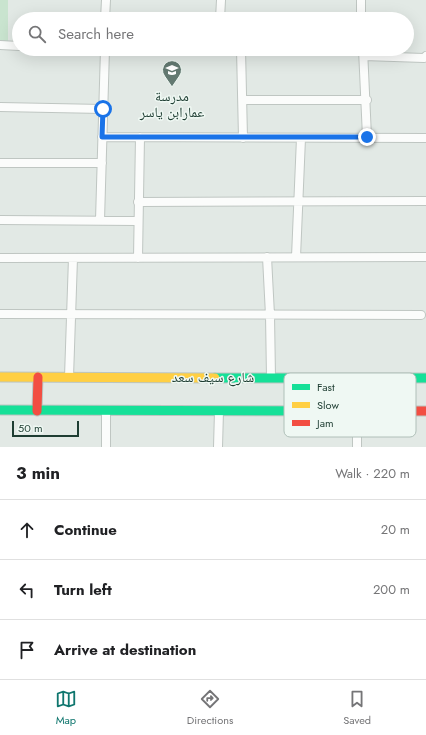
<!DOCTYPE html>
<html lang="en">
<head>
<meta charset="utf-8">
<style>
	body { margin:0; font-family:Jost,"Noto Naskh Arabic",sans-serif; background:#f2f2f2; color:#202124 }
	.scale { position:absolute; left:12px; bottom:10px; width:67px; box-sizing:border-box; padding-left:4px; border:2px solid #1e3d32; border-top:0; font-size:11px; line-height:14px; white-space:nowrap; color:#1e3d32; -webkit-text-stroke:3px #eff8f3; paint-order:stroke }
	.stop { position:absolute; width:12px; height:12px; margin:-9px; border:3px solid #1a73e8; border-radius:50%; background:#fff }
	.stop.end { background:#1a73e8; border-color:#fff; box-shadow:0 1px 4px #0008 }
	.list { margin:0; padding:0; list-style:none }
	h2 { display:flex; justify-content:space-between; align-items:center; height:52px; margin:0; padding:0 16px; font-size:17px }
	h2 small { font-size:13px; font-weight:400; color:#757577 }
	.list li { display:grid; grid-template-columns:26px 1fr auto; gap:12px; align-items:center; box-sizing:border-box; height:60px; padding:0 16px; border-top:1px solid #e0e0e0 }
	.list b { display:block; font-size:15px; white-space:nowrap }
	.list em { font-size:13px; font-style:normal; color:#757577 }
	.icon { flex:none; width:22px; height:22px; fill:none; stroke:currentColor; stroke-width:2; stroke-linecap:round; stroke-linejoin:round }
	.map { position:relative; flex:none; width:426px; height:447px; overflow:hidden }
	.search { position:absolute; background:#fff; box-shadow:0 4px 16px #0002; left:12px; right:12px; top:12px; height:44px; display:flex; align-items:center; gap:10px; box-sizing:border-box; padding:0 14px; border-radius:22px; color:#757577; font-size:15px }
	.sheet { height:232px; background:#fff }
	nav { display:flex; justify-content:space-around; align-items:center; box-sizing:border-box; height:56px; border-top:1px solid #e0e0e0; background:#fff; font-size:11px; color:#757577 }
	nav a { display:grid; justify-items:center; gap:2px }
	nav .on { color:#0f766e }
	.map>svg:first-child { display:block }
	.green { fill:#c9e4cf }
	.lines { fill:none; stroke-linecap:round; stroke-linejoin:round }
	.street-casing { stroke:#bfc6c2; stroke-width:10 }
	.fast-casing { stroke:#bbc5c1; stroke-width:11 }
	.slow-casing { stroke:#bbc5c1; stroke-width:11 }
	.jam-casing { stroke:#bbc5c1; stroke-width:11 }
	.street { stroke:#fbfcfb; stroke-width:8 }
	.fast { stroke:#16e098; stroke-width:9 }
	.slow { stroke:#ffcf43; stroke-width:9 }
	.jam { stroke:#f24e42; stroke-width:9 }
	.route { stroke:#1a73e8; stroke-width:5 }
	.labels { text-anchor:middle; stroke-width:3; stroke-linejoin:round; paint-order:stroke }
	.poi-label { font-size:14px; fill:#1e3d32; stroke:#eff8f3 }
	.street-label { font-size:14px; fill:#1e3d32; stroke:#eff8f3 }
	.key { fill:#eff8f3; stroke:#b0c0b9; stroke-width:1 }
	.key-label { font-size:11px; fill:#1e3d32 }
</style>
</head>
<body>
<div class="map">
<svg width="426" height="447" viewBox="0 0 426 447">
	<rect width="100%" height="100%" fill="#e2e9e5"/>
	<path class="green" d="M0,0H8V46L0,45Z"/>
	<g class="lines">
		<defs>
			<path id="street" d="M361,0V19
				M105,19L106,0
				M220,19L221,0
				M0,45L19,46
				M241,49L243,138
				M363,49L367,137
				M364,56L424,58L426,56
				M243,100H367
				M0,107L103,109
				M102,137L426,138
				M0,163H102
				M138,202L426,201
				M0,220L138,221
				M100,220L105,49
				M267,257L270,315L271,378
				M296,257L301,138
				M0,258L425,257
				M138,258L140,137
				M0,314L421,315
				M69,377L73,258
				M357,431V447
				M106,447V411
				M218,447L219,411"/>
			<path id="fast" d="M215,378H426
				M0,410L348,411"/>
			<path id="slow" d="M0,377L215,378"/>
			<path id="jam" d="M37,411L38,377
				M348,411H426"/>
		</defs>
		<use href="#street" class="street-casing"/>
		<use href="#fast" class="fast-casing"/>
		<use href="#slow" class="slow-casing"/>
		<use href="#jam" class="jam-casing"/>
		<use href="#street" class="street"/>
		<use href="#fast" class="fast"/>
		<use href="#slow" class="slow"/>
		<use href="#jam" class="jam"/>
	</g>
	<g class="lines">
		<path class="route" d="M103,109L102,137H367"/>
	</g>
	<defs>
		<symbol id="school-pin" viewBox="-11 -11 22 30"><path d="M0 17L-7.5 6A9.5 9.5 0 1 1 7.5 6Z" fill="#637971" stroke="#eff8f3"/><path d="M0-5L7-2L0 1L-7-2ZM-4 1L0 2.5L4 1V4Q0 6-4 4Z" fill="#fff"/></symbol>
	</defs>
	<g fill-rule="evenodd">
		<use href="#school-pin" x="161" y="59" width="22" height="30"/>
	</g>
	<g class="labels">
		<g class="poi-label">
			<text x="172" y="101">مدرسة<tspan x="172" dy="16">عمارابن ياسر</tspan></text>
		</g>
		<g class="street-label">
			<text x="213" y="382">شارع سيف سعد</text>
		</g>
	</g>
	<rect x="284" y="373" width="132" height="64" rx="6" class="key"/>
	<rect x="292" y="384" width="18" height="6" fill="#16e098"/>
	<rect x="292" y="402" width="18" height="6" fill="#ffcf43"/>
	<rect x="292" y="420" width="18" height="6" fill="#f24e42"/>
	<g class="key-label">
		<text x="317" y="391">Fast</text>
		<text x="317" y="409">Slow</text>
		<text x="317" y="427">Jam</text>
	</g>
</svg>
<div class="scale">50 m</div>
<div class="stop" style="left:103px;top:109px"></div>
<div class="stop end" style="left:367px;top:137px"></div>
<div class="search"><svg class="icon" aria-label="search" viewBox="0 0 24 24"><circle cx="10" cy="10" r="6"/><path d="M15 15l6 6"/></svg>Search here</div>
</div>
<section class="sheet">
<h2>3 min<small>Walk · 220 m</small></h2>
<ul class="list">
<li><svg class="icon" aria-label="ahead" viewBox="0 0 24 24"><path d="M12 20V5M6 11l6-6 6 6"/></svg><div><b>Continue</b></div><em>20 m</em></li>
<li><svg class="icon" aria-label="left" viewBox="0 0 24 24"><path d="M17 20v-9H6M10 6l-5 5 5 5"/></svg><div><b>Turn left</b></div><em>200 m</em></li>
<li><svg class="icon" aria-label="arrive" viewBox="0 0 24 24"><path d="M6 21V4h12l-3 4 3 4H6"/></svg><div><b>Arrive at destination</b></div></li>
</ul>
</section>
<nav>
<a class="on"><svg class="icon" aria-label="map" viewBox="0 0 24 24"><path d="M3 6l6-2 6 2 6-2v14l-6 2-6-2-6 2zM9 4v14M15 6v14"/></svg>Map</a>
<a><svg class="icon" aria-label="directions" viewBox="0 0 24 24"><path d="M12 3l9 9-9 9-9-9zM9 14v-3h6M13 9l2 2-2 2"/></svg>Directions</a>
<a><svg class="icon" aria-label="saved" viewBox="0 0 24 24"><path d="M7 4h10v16l-5-4-5 4z"/></svg>Saved</a>
</nav>
</body>
</html>
